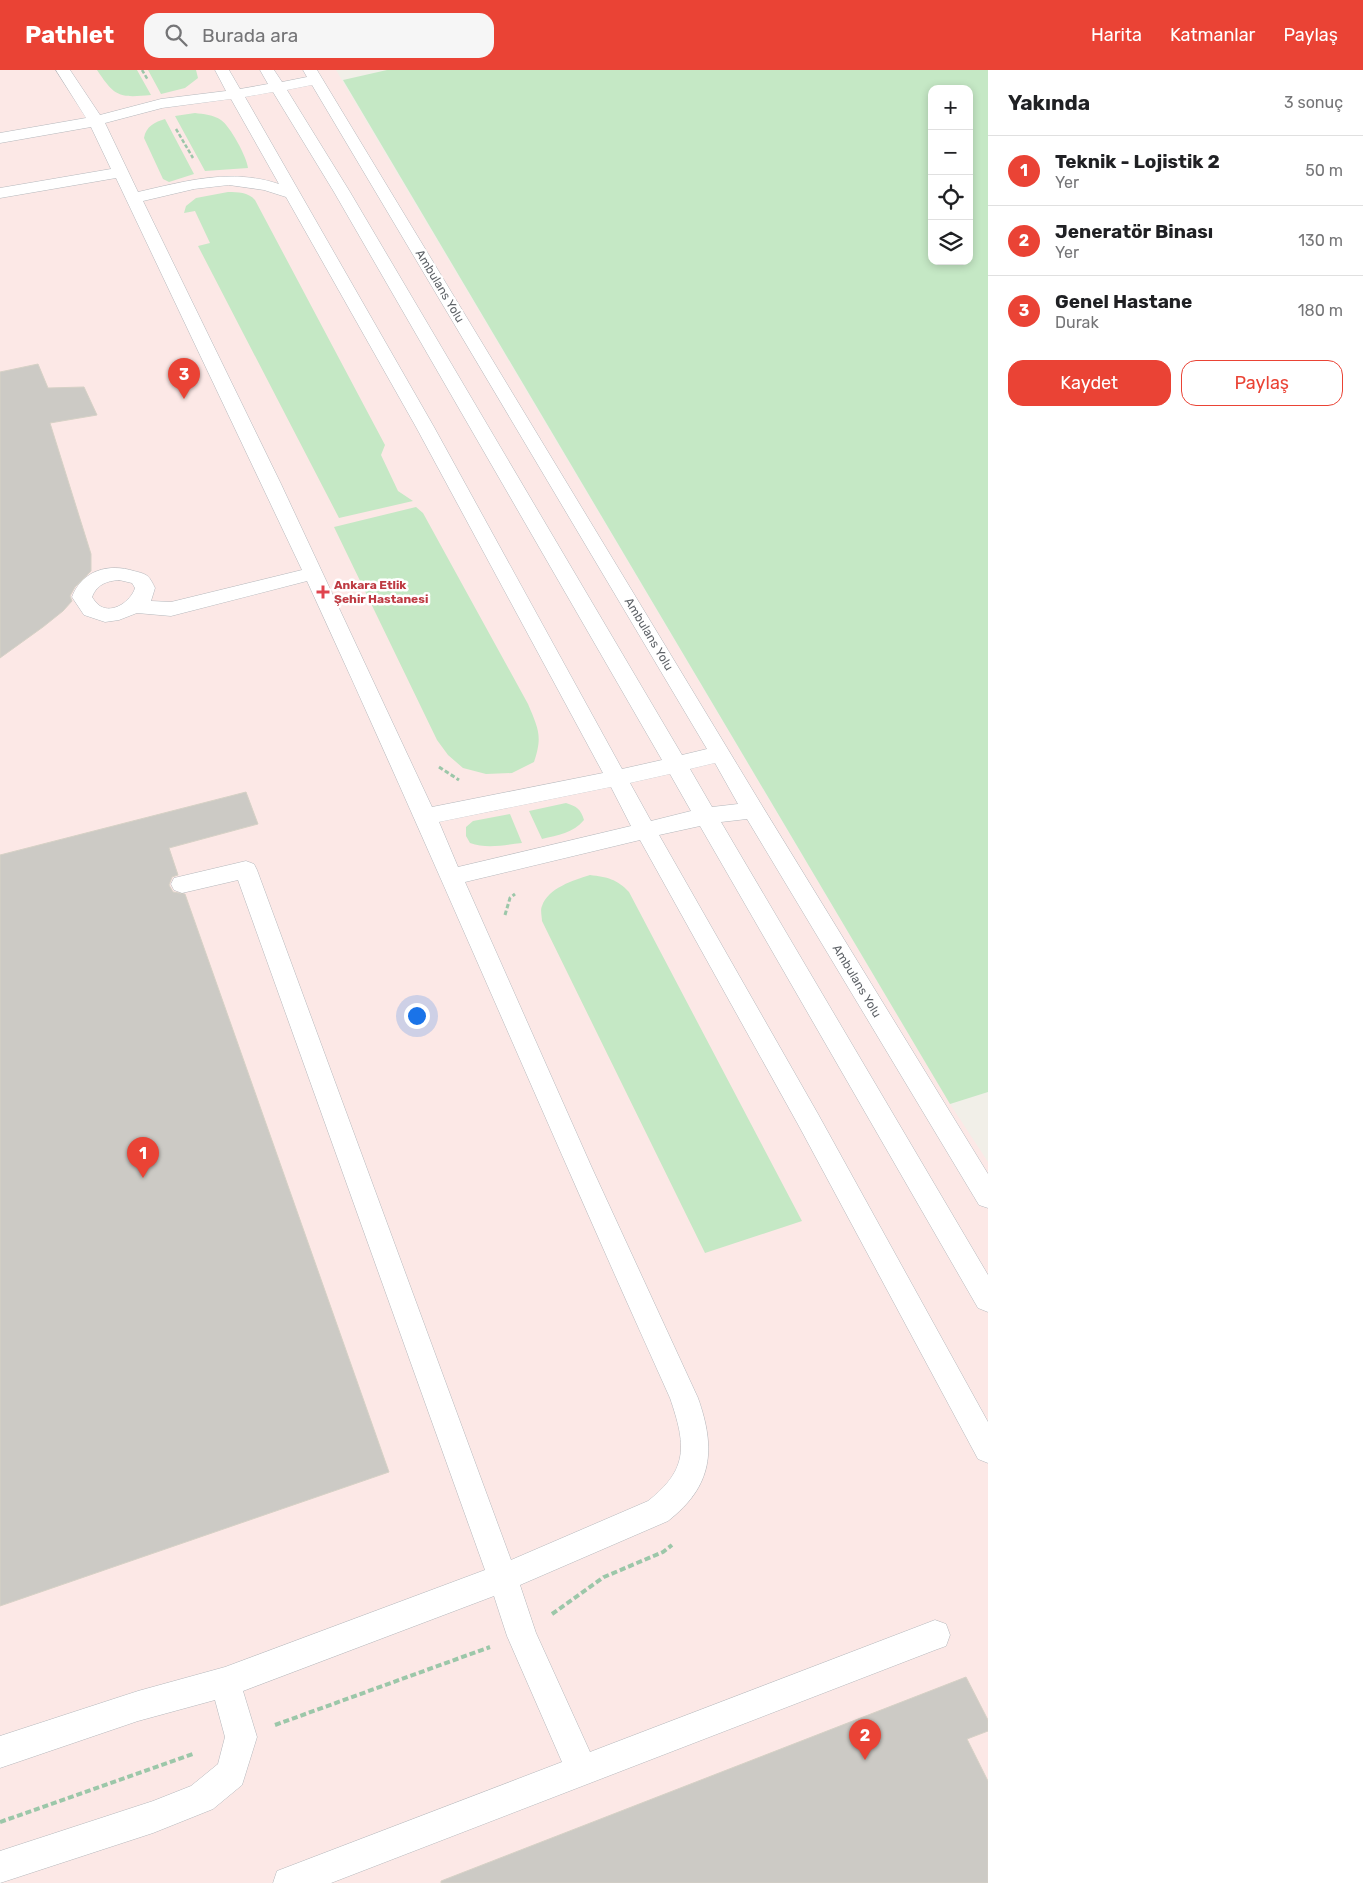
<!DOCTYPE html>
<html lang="tr">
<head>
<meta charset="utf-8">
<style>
	body { margin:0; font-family:Rubik,sans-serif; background:#f6f6f6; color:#202124 }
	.controls { position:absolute; right:15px; top:15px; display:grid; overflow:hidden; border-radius:10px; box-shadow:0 2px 8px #0003 }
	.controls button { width:45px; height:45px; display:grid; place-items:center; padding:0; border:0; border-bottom:1px solid #e0e0e0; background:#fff; color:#202124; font:25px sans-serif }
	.you { position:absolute; left:416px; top:945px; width:18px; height:18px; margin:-12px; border:4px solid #fff; border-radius:50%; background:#1a73e8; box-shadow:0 0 0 8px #1a73e833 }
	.badge { display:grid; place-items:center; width:32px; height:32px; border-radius:50%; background:#ea4335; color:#fff; font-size:16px; font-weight:700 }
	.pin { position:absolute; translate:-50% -41px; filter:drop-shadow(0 1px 2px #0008) }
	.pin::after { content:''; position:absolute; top:26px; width:18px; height:15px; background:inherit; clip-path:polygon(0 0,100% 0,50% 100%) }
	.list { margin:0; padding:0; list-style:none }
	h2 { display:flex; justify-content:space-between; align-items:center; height:65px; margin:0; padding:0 20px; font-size:21px }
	h2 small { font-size:16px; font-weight:400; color:#757577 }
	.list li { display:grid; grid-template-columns:32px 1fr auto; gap:15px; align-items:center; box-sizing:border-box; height:70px; padding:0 20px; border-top:1px solid #e0e0e0 }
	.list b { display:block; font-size:19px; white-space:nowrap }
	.list p { margin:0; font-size:16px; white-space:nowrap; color:#757577 }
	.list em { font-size:16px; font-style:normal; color:#757577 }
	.actions { display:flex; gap:10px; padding:15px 20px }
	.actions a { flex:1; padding:11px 0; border:1px solid #ea4335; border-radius:15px; text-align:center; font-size:18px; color:#ea4335 }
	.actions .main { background:#ea4335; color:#fff }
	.icon { flex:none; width:28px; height:28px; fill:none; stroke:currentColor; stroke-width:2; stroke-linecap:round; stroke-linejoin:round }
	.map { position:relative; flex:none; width:988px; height:1813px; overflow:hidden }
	header { display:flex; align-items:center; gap:30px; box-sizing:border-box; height:70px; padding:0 25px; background:#ea4335; color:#fff }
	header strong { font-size:24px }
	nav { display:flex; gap:28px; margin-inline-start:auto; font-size:18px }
	.search { width:350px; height:45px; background:#f6f6f6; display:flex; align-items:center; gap:12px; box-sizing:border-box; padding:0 18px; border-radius:15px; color:#757577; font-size:19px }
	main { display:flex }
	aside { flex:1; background:#fff }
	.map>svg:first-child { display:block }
	.medical { fill:#fce8e6 }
	.green { fill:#c5e8c5; fill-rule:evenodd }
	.building { fill:#cccac5; stroke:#d6d1c6 }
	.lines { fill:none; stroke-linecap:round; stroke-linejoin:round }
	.service-casing { stroke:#b5b8bc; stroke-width:1 }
	.path-far2 { stroke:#9cc7a9; stroke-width:2.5; stroke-dasharray:4 2; stroke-linecap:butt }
	.path-far1 { stroke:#9cc7a9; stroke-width:3; stroke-dasharray:4.5 2.5; stroke-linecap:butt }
	.path { stroke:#9cc7a9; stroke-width:4; stroke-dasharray:6 3; stroke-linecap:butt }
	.service { fill:#fff; fill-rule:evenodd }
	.health-dot { fill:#e0444e; stroke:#fff; stroke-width:2 }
	.labels { text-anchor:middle; stroke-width:5; stroke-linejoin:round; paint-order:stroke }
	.street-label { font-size:12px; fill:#5f6368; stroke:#fff }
	.health-label { font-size:12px; font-weight:bold; fill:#be3a42; stroke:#fff; text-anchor:start }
</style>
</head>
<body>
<header>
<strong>Pathlet</strong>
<div class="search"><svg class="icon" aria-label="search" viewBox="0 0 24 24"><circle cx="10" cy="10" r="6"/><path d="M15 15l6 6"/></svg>Burada ara</div>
<nav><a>Harita</a><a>Katmanlar</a><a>Paylaş</a></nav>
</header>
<main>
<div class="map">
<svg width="988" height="1813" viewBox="0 0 988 1813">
	<rect width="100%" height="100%" fill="#f1efe8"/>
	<path class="medical" d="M0,0H336L950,1034L988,1092V1813H0Z"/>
	<path class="green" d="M97,0H137L151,25C119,28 115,27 97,0Z
		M148,0H196L198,8L185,18L161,24Z
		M387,0H988V1022L950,1034L343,10ZM932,19H969V191H932Z
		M195,43C203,44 214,45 221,50C230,56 247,87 248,98L205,101L175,46Z
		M165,49L194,104L169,112L163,109L144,68C146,56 155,52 165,49Z
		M228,122C238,122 248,122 255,130L385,375L381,385L398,421L413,431L339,448L198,176L210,173L195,141L184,143L186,136L196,128Z
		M416,437L423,443L528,634C538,658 543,666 534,692L512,703L486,704L463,698L448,685L437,670L334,457Z
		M566,733C576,736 581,739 584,750C573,763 558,765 542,769L529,741Z
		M510,744L522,773C504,775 487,779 470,773L466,766V757L473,751Z
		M590,805C607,807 617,809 629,822L802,1151L705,1183L542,851C542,847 540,840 542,836C548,818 574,810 590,805Z"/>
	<path class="building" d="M38,294L48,318L84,317L97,345L50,353L91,484V501L75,517L70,526L72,531L63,541L43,557L0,588V302Z
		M246,722L258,754L169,778L178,805L172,807L169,815L173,822L185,824L389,1402L0,1536V785Z
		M966,1607L988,1650V1661L967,1669L988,1711V1813H441V1811Z"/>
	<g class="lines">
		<defs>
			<path id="service" d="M56,0H70L100,45L161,29L226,21L215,0H229L240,19L268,14L260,0H274L282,12L307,7L303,0H317L761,734L988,1104V1138L979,1135L747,749L721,752L988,1205V1242L978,1238L700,756L659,765L818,1044L988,1352V1393L978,1389L800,1058L640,770L465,812L592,1098L698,1328C716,1379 713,1416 668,1451L520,1515L536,1563L590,1682L935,1550L946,1554L950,1565L946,1576L935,1580L331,1813H273L277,1801L562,1692L507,1566L494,1526L243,1621L257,1667L242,1715L213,1739L153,1763L0,1813V1781L153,1731L191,1716L218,1694L225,1667L215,1630L138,1651L0,1698V1666L138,1621L225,1597L485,1500L238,810L182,823L174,820L171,814L174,808L246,791L254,794L257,800L511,1490L648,1431C689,1399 686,1375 670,1328C547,1056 432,782 307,511L171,546L137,543L119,550L105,552L84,545L72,527C82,500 109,493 134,501C138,502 143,503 146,505C150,507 153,514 155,518L151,531L171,532L302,500L116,108L0,128V118L111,99L91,57L0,73V63L86,48ZM312,15L707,679L682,685L350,122L287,20ZM273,22L334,122L662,690L622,699L434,357L245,27ZM231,29L279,114C231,98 186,111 138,122L105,53L162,38ZM229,115L264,120L286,127L416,357L603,703L432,737L281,414L143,131L194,119ZM119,510L132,513L135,518C131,531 113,544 100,536C97,534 94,530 92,527C97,514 107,511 119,510ZM715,693L738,734L712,737L690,699ZM670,704L691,741L651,751L630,713ZM611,717L631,756L458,797L439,752Z"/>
		</defs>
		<use href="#service" class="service-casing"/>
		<path class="path-far2" d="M142,0L148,10
			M176,59L193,88"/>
		<path class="path-far1" d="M439,697L459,710
			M505,845L510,828L515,824"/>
		<path class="path" d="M552,1544L604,1507L663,1482L672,1475
			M275,1655L490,1577
			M0,1752L193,1684"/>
		<use href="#service" class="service"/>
	</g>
	<path class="health-dot" d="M320.5 514.5h5v5h5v5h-5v5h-5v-5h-5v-5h5z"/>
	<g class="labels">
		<g class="street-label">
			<text transform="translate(440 216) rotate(59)" y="4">Ambulans Yolu</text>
			<text transform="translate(649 564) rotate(59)" y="4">Ambulans Yolu</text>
			<text transform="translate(857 911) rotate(59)" y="4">Ambulans Yolu</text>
		</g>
		<g class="health-label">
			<text x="334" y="519">Ankara Etlik<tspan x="334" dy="14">Şehir Hastanesi</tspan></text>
		</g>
	</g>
</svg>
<div class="controls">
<button>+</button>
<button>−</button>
<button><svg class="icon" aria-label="locate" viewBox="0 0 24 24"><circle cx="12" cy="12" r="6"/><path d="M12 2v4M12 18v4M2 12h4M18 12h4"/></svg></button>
<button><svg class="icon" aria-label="layers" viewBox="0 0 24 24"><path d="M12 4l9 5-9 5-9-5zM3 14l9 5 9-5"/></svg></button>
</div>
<div class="you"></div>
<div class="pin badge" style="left:143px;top:1108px">1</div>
<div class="pin badge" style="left:865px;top:1690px">2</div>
<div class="pin badge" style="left:184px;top:329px">3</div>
</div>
<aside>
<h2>Yakında<small>3 sonuç</small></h2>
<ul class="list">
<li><span class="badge">1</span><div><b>Teknik - Lojistik 2</b><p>Yer</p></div><em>50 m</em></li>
<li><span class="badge">2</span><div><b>Jeneratör Binası</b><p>Yer</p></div><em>130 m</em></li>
<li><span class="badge">3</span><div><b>Genel Hastane</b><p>Durak</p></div><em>180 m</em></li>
</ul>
<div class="actions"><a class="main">Kaydet</a><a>Paylaş</a></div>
</aside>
</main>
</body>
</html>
